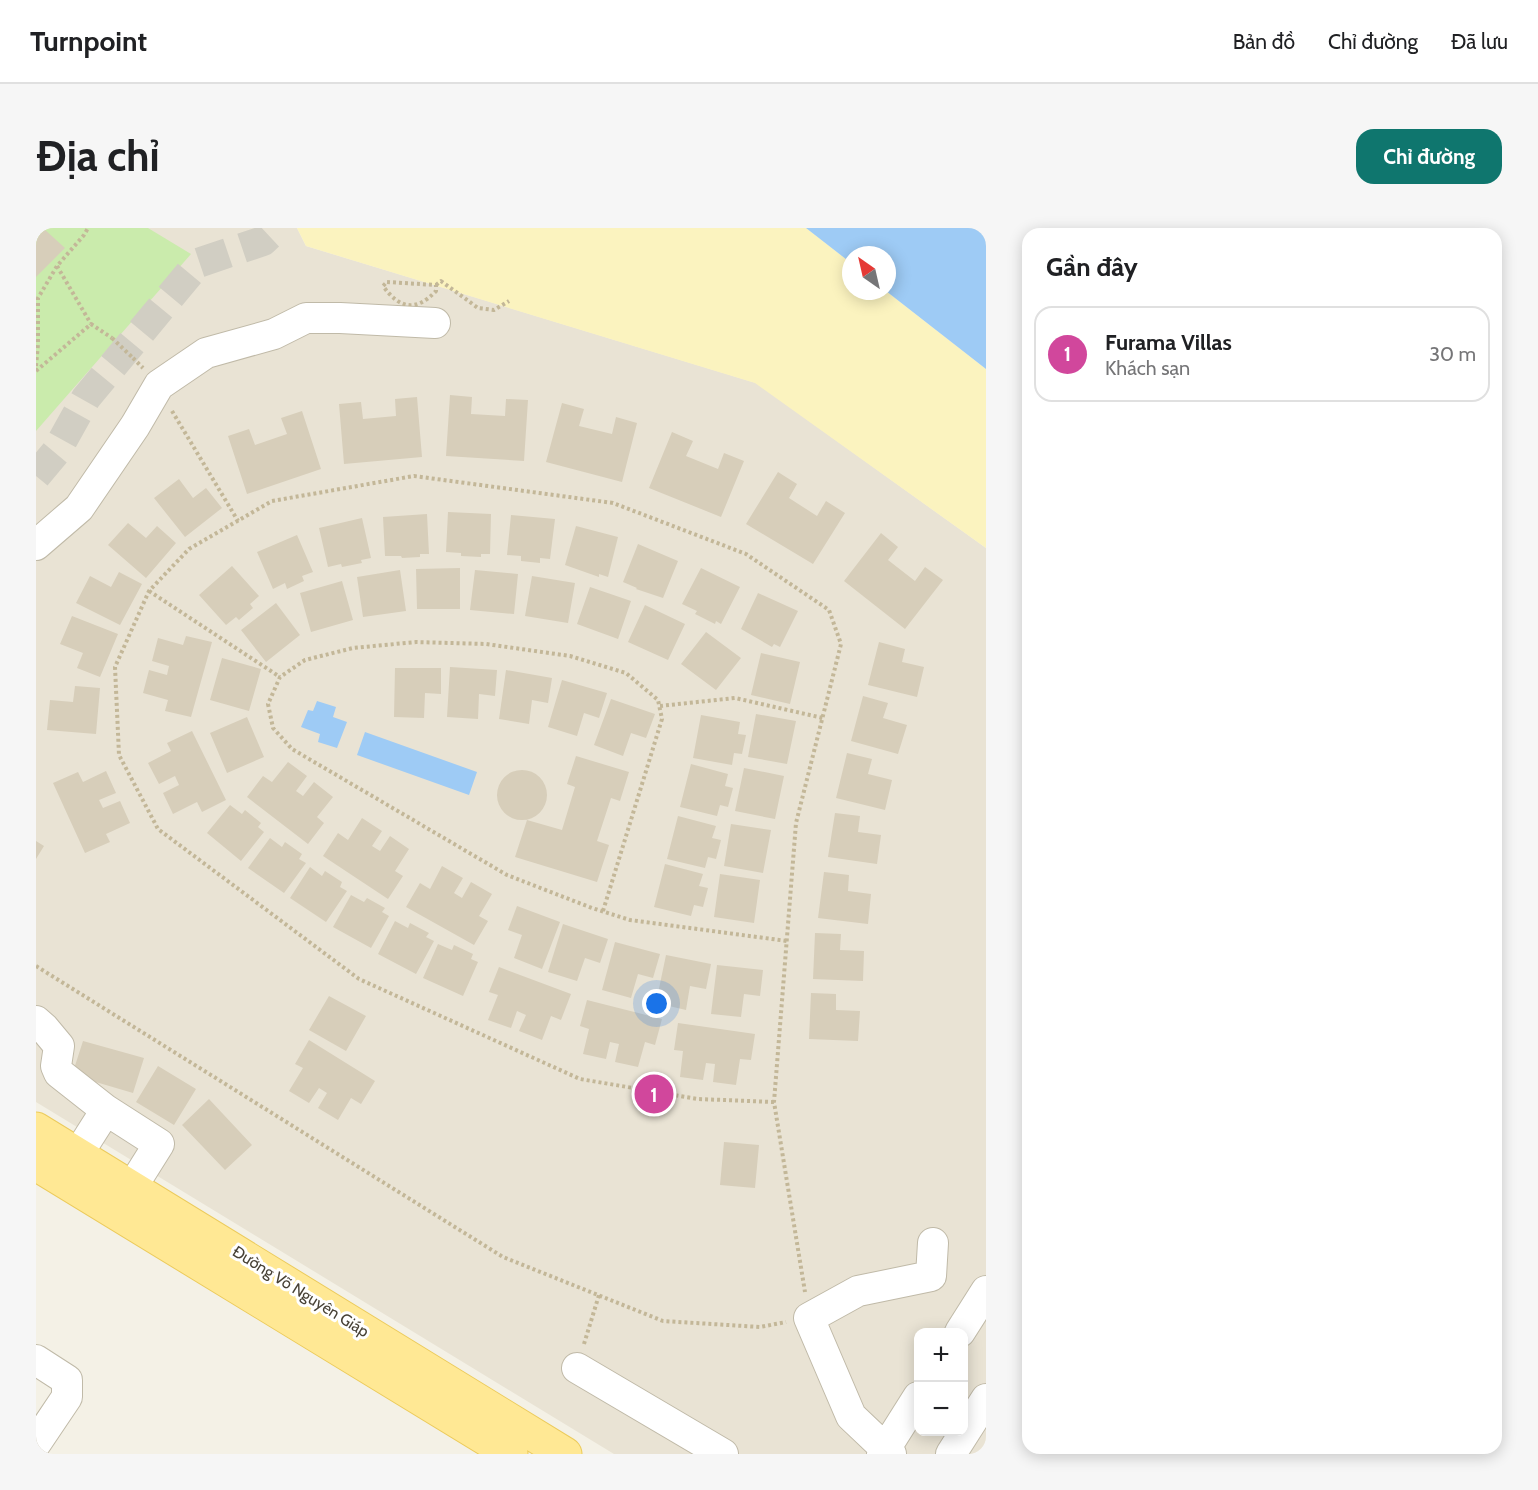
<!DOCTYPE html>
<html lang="vi">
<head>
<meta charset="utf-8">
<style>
	body { margin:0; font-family:Cabin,sans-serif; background:#f6f6f6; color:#202124 }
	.controls { position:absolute; right:18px; bottom:18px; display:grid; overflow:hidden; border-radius:12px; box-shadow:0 3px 15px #0003 }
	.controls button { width:54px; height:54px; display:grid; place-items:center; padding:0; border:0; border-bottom:2px solid #e0e0e0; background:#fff; color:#202124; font:30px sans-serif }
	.compass { position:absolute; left:806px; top:18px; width:54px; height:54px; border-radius:50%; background:#fff; box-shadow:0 3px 15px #0003; rotate:326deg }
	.you { position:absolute; left:621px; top:776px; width:21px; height:21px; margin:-15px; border:4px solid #fff; border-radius:50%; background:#1a73e8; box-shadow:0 0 0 9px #1a73e833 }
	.badge { display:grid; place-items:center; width:39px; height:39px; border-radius:50%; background:#0f766e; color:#fff; font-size:20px; font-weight:700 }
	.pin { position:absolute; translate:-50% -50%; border:3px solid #fff; box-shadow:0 2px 6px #0006 }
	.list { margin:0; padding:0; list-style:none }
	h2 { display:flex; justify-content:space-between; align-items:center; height:78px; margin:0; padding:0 24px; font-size:26px }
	h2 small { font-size:20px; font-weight:400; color:#757577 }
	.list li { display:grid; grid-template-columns:39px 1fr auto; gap:18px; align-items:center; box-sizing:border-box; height:96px; margin:0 12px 12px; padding:0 12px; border:2px solid #e0e0e0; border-radius:18px }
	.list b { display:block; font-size:22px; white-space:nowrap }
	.list p { margin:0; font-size:20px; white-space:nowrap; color:#757577 }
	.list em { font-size:20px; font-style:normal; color:#757577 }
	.map { position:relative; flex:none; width:950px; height:1226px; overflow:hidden; border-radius:18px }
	header { display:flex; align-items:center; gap:36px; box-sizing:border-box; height:84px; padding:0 30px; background:#fff; border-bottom:2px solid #e0e0e0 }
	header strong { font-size:28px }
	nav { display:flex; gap:33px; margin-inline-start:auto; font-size:21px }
	.intro { display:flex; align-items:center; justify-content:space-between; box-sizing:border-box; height:144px; padding:0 36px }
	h1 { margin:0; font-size:42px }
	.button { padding:15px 27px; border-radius:18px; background:#0f766e; color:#fff; font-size:21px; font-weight:700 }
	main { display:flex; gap:36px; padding:0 36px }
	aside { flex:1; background:#fff; border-radius:18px; box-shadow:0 3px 15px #0003 }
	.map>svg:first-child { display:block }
	.residential { fill:#e9e3d4; fill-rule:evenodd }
	.green { fill:#caebac }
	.sand { fill:#fbf3bf }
	.water { fill:#9ecbf5 }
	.building { fill:#d7ceba }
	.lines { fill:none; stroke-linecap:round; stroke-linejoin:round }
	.minor-tunnel { stroke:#d1cec3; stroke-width:30; stroke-dasharray:30 15; stroke-linecap:butt }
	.minor-casing { stroke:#c0baa8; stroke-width:32 }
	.major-casing { stroke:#eccb5c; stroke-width:35 }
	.path { stroke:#c3b798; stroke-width:4; stroke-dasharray:3 3; stroke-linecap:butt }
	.minor { stroke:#fff; stroke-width:30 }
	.major { stroke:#ffe894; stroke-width:33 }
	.path-bridge { stroke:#c3b798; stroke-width:4; stroke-dasharray:3 3; stroke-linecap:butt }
	.labels { text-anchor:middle; stroke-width:6; stroke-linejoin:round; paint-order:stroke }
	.street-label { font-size:16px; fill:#474135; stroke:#fff }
</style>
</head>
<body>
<header>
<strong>Turnpoint</strong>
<nav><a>Bản đồ</a><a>Chỉ đường</a><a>Đã lưu</a></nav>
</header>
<div class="intro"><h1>Địa chỉ</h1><a class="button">Chỉ đường</a></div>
<main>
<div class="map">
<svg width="950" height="1226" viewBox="0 0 950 1226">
	<rect width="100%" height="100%" fill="#f4f1e6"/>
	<path class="residential" d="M0,0H261L270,18L720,155L950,320V1226H578L0,874ZM882,1104H927V1204H882Z"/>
	<path class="green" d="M0,0H112L155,26L0,203Z"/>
	<path class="sand" d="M261,0H770L815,35V63H850L950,141V320L719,155L270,18Z"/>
	<path class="water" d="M770,0H950V141L850,63L851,27H815V35Z
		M281,473L300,479L297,489L311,494L301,520L282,514L284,506L265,499L272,482L277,483Z
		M329,504L441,544L433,567L321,527Z"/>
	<path class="building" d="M0,0H7L29,20L0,49Z
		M414,167L436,169L435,186L469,188L470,171L492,172L488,233L410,228Z
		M381,169L386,229L308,236L303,176L325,174L327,191L360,188L359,171Z
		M526,175L548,181L543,198L576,206L580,189L601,195L586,254L510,234Z
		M266,183L285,241L211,266L192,208L213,201L219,217L251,206L245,190Z
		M636,204L657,213L650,228L682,241L688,225L708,233L685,289L613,260Z
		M742,244L761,256L753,270L781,288L790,273L809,285L777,336L710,296Z
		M143,251L157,270L170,260L186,280L149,309L118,270Z
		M412,284L455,286L454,326H445V329L425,328V325L410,324Z
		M391,286L393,326H384V329L366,330L365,328H349L347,289Z
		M475,287L519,291L514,331L504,330V335L485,333V328L471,327Z
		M326,290L335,330L325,332L326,335L306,339L305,336L292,339L283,300Z
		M92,295L110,310L121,298L140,315L110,350L72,317Z
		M540,298L582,309L572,349L563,346V349L529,337Z
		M845,305L862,319L852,332L879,353L889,339L907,352L869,401L808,353Z
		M261,307L277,344L266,348L268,353L251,361L249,355L237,361L221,324Z
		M602,316L642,333L627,370L600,361L601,360L587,354Z
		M196,338L223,368L214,376L217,380L203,392L200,389L190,397L163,367Z
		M424,340V381H381L380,341Z
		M665,340L704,359L685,396L680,393L679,396L659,386L661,383L646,376Z
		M364,342L370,383L327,389L321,349Z
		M439,342L482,346L478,386L434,382Z
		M83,344L106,356L84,397L40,375L54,348L75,359Z
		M496,348L539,355L532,395L489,388Z
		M306,353L317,392L275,404L264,365Z
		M554,359L595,373L582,411L541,396Z
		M722,365L762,383L744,419L738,416L736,419L705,401Z
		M240,375L264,407L230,434L205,402Z
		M609,377L649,396L632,432L592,414Z
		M36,388L82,406L64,449L41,440L47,425L24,416Z
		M670,404L705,430L680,462L645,436Z
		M150,408L176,414L155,489L129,483L132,472L107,465L113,442L131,447L133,438L116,433L122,410L147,417Z
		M843,414L869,421L866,434L888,439L881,469L832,457Z
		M725,425L764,434L754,476L715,467Z
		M186,430L225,441L213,483L174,472Z
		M414,439L461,442L459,468L443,466L442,491L411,489Z
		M359,440H405V466L389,465L388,490L358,489Z
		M470,442L516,450L512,475L496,472L493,496L463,491Z
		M526,452L571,465L563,490L548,485L541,508L512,499Z
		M39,458L64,460L60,506L11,502L14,472L37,474Z
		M827,468L852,475L847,490L871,497L862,526L815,513Z
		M575,471L619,486L610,510L595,505L587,528L558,517Z
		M720,486L760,493L751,536L712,529Z
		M665,487L704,494L702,506L710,507L706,526L698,525L696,537L657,530Z
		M211,489L228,529L191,545L174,505Z
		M156,503L190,572L166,584L161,574L137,586L127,565L143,557L139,548L123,556L112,535L135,523L131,515Z
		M811,525L836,531L832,546L856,552L849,582L800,570Z
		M540,528L593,544L584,573L575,570L561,613L573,617L561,654L479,629L491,592L526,602L539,559L531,556Z
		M252,534L271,548L260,563L267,568L278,554L297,569L281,589L288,595L272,616L211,569L227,548L236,554Z
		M655,536L692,546L689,558L697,560L692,579L684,577L681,588L644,579Z
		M708,540L748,548L739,591L699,583Z
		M461 567a25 25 0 1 1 50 0a25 25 0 1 1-50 0Z
		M70,543L80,565L63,572L67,580L84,573L94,595L70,606L74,614L49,625L17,555L42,544L47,554Z
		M194,577L206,586L209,582L225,595L222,599L228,604L205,633L171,605Z
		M799,585L824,588L822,604L845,607L841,636L792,629Z
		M642,588L680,598L676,610L685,612L680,631L672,629L669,640L631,631Z
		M326,590L346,603L336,618L344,623L354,608L373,621L359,643L367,648L352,671L287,628L302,605L312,612Z
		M695,596L735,602L727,645L688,638Z
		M234,610L246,619L249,614L266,626L263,631L270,635L248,665L212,640Z
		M0,613L8,618L0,631Z
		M629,636L667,646L663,658L672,660L667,679L658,677L655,688L618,679Z
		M406,638L427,650L418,665L426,670L435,654L456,666L443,688L452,693L438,717L370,679L384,655L394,661Z
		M274,639L286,648L289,643L306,654L304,659L311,663L290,694L254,670Z
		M788,644L813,647L812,663L835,666L832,696L782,690Z
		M684,646L724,652L718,695L678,689Z
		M315,667L328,674L331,670L349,680L346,684L353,688L335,720L297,699Z
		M481,678L524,694L506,741L478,730L486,707L472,702Z
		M359,693L372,700L374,695L393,705L390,709L398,713L380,746L342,726Z
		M527,696L572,711L564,735L549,730L541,753L512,744Z
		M779,705L805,706L804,722L828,723L827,753L777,751Z
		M579,714L624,726L617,750L602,746L595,770L566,762Z
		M402,716L416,722L418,717L437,726L435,731L442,734L427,768L387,750Z
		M630,727L675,736L670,761L654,758L650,782L620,775Z
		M681,737L727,742L724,768L708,766L705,789L675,786Z
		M463,739L535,766L525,792L515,788L506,812L483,803L490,787L481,783L475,800L452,792L462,767L453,764Z
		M775,765L800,766V782L824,783L822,813L773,811Z
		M293,768L330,788L310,823L273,802Z
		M551,772L626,791L619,817L609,814L602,839L579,834L583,816L574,814L570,831L547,826L553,801L544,798Z
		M642,795L719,806L715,832L704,831L700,857L677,854L679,836L670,835L667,852L644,849L647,823L638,822Z
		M273,812L339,853L325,876L315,870L302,892L282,880L291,865L283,860L273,875L253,863L267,840L259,836Z
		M47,813L108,830L97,865L36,847Z
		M122,838L160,861L138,897L100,874Z
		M173,871L216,917L189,942L146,897Z
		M688,914L723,917L719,960L684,957Z"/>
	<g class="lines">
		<path class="minor-tunnel" d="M0,248L20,224L50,170L162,35L227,13L241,0"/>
		<defs>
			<path id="minor" d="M0,317L43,280L99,198L123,157L170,125L238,106L270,90H304L399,95
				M0,793L8,800L23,818L20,838L23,845L70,882L42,926
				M70,882L123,916L96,959
				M924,1104L950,1063
				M0,1132L31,1152V1169L0,1215
				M541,1140L687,1226
				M846,1226L882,1169
				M855,1226L815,1188L773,1090L822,1063L895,1048L897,1015
				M915,1226L950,1171"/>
			<path id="major" d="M0,901L529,1226
				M0,936L475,1226"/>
		</defs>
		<use href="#minor" class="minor-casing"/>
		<use href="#major" class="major-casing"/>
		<path class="path" d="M21,38L55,96
			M351,54L400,57V63C379,85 363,80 347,58Z
			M400,57L405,53L442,80L458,82L473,73
			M97,130L107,140
			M0,138L2,116V70L21,38L48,7L52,0
			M0,143L55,96L76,110
			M136,183L202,293
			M113,363L244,449
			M624,478L699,470L787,490
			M567,683L626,491L622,472L590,445L534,428L450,416L380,414L317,420L269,432L244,449L232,476L237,500L256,521L471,647L556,680L594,692L751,713
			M0,738L467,1029L627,1093L724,1099L750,1094
			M738,874L662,871L544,851L323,751L122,601L83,527L79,439L113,363L153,321L236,273L378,248L577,275L710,326L793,382L805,416L760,595L738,874L769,1064
			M548,1116L563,1067"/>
		<use href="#minor" class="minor"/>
		<use href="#major" class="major"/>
		<path class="path-bridge" d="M76,110L97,130"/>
	</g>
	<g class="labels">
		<g class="street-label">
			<text transform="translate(265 1063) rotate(32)" y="6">Đường Võ Nguyên Giáp</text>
		</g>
	</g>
</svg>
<div class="controls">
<button>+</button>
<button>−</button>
</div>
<svg class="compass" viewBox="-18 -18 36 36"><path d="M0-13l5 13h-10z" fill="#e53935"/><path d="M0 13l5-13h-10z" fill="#757577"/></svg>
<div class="you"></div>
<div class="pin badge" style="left:618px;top:866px;background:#d1479c">1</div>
</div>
<aside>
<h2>Gần đây<small></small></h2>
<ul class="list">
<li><span class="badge" style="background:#d1479c">1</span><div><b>Furama Villas</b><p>Khách sạn</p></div><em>30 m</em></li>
</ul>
</aside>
</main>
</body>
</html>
